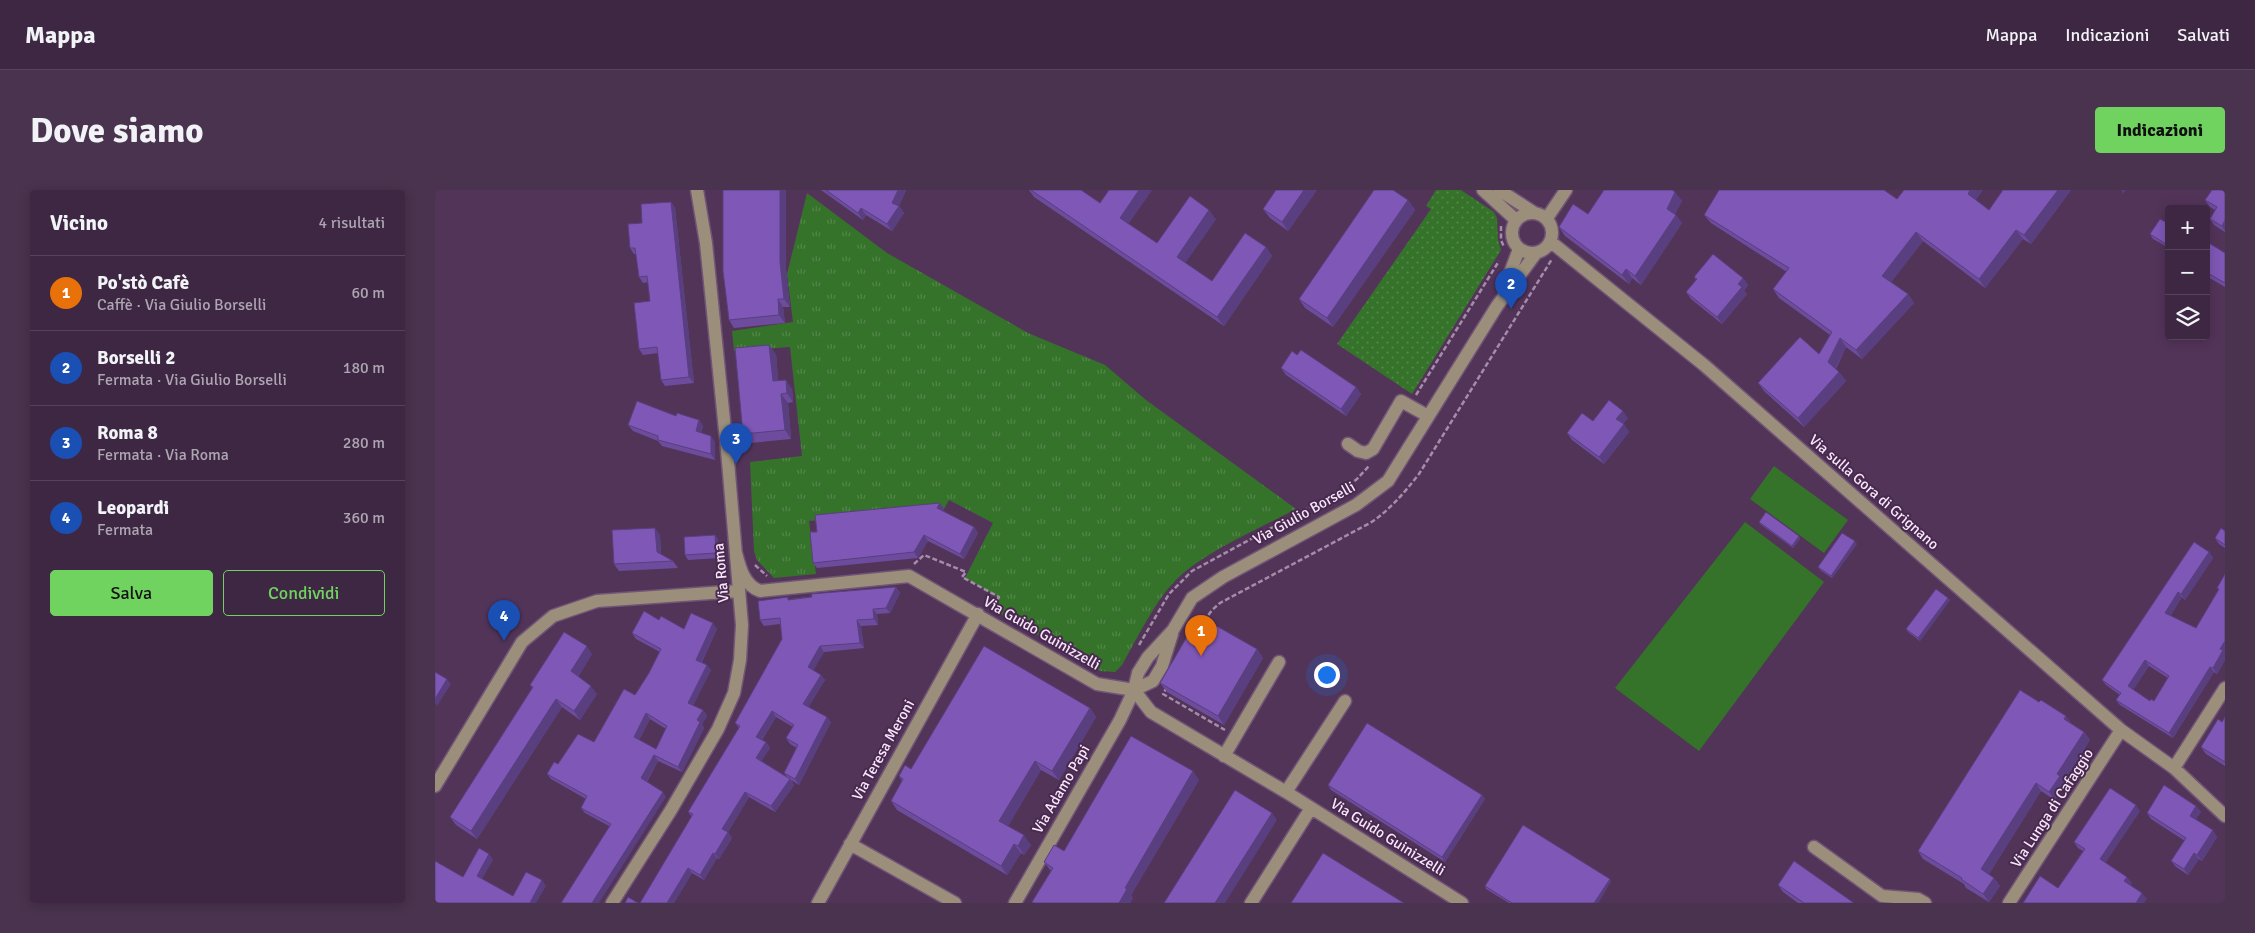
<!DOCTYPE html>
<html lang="it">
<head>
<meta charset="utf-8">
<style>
	body { margin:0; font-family:Signika,sans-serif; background:#49334e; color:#f1f3f6 }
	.controls { position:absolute; right:15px; top:15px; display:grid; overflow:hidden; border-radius:5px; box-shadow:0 2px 12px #0003 }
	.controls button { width:45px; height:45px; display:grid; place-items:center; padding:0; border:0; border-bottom:1px solid #57445c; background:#3e2743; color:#f1f3f6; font:25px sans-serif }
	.you { position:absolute; left:891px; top:484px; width:18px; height:18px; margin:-12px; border:4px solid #fff; border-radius:50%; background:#1a73e8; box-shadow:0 0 0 8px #1a73e833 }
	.badge { display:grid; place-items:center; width:32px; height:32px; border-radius:50%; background:#70d35f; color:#fff; font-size:16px; font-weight:700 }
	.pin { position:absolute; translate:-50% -41px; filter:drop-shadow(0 1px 2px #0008) }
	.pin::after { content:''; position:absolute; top:26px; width:18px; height:15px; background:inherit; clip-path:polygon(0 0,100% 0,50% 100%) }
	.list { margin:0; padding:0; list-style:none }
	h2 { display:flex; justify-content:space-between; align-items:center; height:65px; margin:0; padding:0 20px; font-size:21px }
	h2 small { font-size:16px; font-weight:400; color:#ada5b2 }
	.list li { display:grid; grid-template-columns:32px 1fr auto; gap:15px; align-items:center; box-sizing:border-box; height:75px; padding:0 20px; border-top:1px solid #57445c }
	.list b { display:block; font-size:19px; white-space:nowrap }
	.list p { margin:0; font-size:16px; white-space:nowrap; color:#ada5b2 }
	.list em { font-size:16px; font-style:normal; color:#ada5b2 }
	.actions { display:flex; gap:10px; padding:15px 20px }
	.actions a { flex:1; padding:11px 0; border:1px solid #70d35f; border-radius:5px; text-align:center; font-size:18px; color:#70d35f }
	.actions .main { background:#70d35f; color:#111 }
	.icon { flex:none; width:28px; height:28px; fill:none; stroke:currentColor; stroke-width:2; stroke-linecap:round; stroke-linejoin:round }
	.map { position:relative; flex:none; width:1790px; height:713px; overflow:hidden; border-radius:5px }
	header { display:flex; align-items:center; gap:30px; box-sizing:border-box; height:70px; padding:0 25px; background:#3e2743; border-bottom:1px solid #57445c }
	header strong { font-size:24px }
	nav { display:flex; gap:28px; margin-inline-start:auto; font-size:18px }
	.intro { display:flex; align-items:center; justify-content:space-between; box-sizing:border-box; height:120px; padding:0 30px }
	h1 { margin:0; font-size:35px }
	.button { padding:12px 22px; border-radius:5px; background:#70d35f; color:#111; font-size:18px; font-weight:700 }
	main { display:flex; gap:30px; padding:0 30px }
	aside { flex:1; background:#3e2743; border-radius:5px; box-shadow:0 2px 12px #0003 }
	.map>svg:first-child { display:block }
	.grass { fill:url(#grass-tufts) }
	.park { fill:url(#park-dots) }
	.pitch { fill:#35722a }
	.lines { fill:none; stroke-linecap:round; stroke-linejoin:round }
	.minor-casing { stroke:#715476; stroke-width:15 }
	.path { stroke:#a58caa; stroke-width:2.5; stroke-dasharray:5 2.5; stroke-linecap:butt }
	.minor { stroke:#9b8f7b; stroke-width:12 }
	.wall { fill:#6d4c9d; fill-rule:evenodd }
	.shaded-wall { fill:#593e80 }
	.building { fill:#7f58b7; stroke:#593e80; fill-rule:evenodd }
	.labels { text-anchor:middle; stroke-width:4; stroke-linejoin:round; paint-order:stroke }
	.street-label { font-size:15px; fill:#f9e6fc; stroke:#482a4e }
</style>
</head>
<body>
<header>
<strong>Mappa</strong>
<nav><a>Mappa</a><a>Indicazioni</a><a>Salvati</a></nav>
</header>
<div class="intro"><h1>Dove siamo</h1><a class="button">Indicazioni</a></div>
<main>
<aside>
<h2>Vicino<small>4 risultati</small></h2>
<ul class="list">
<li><span class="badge" style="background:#e8710a">1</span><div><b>Po'stò Cafè</b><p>Caffè · Via Giulio Borselli</p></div><em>60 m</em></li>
<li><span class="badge" style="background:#1a4fb4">2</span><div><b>Borselli 2</b><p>Fermata · Via Giulio Borselli</p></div><em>180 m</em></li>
<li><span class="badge" style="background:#1a4fb4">3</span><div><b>Roma 8</b><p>Fermata · Via Roma</p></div><em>280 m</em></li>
<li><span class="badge" style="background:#1a4fb4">4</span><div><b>Leopardi</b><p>Fermata</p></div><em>360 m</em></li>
</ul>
<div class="actions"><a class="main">Salva</a><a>Condividi</a></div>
</aside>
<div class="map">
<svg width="1790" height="713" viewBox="0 0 1790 713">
	<defs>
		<pattern id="grass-tufts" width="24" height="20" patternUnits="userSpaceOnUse" patternTransform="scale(1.25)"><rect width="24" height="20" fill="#35722a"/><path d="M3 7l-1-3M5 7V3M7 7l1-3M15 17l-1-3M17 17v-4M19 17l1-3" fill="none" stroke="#53864a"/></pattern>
		<pattern id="park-dots" width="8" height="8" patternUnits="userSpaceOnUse" patternTransform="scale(1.25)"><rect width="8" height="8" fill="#35722a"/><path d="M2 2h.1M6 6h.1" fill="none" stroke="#53864a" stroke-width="1.8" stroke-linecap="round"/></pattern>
	</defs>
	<rect width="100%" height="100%" fill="#533459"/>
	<path class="grass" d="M372,3L452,63L593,143L670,175L711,210L861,319C824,339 773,360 743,388C722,407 702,449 687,475L680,482L665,481L557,419L563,407L530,388L558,333L514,310L509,319L374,331L381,384L339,388L322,370L319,361L315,272L367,266L355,157L299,161L297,141L358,132L352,84Z"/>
	<path class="park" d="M1001,0H1026L1059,22L1062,28L1063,50L1066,60L977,204L902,154L996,19L991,16Z"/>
	<path class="pitch" d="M1339,276L1413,330L1389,363L1315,309Z
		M1310,332L1389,392L1264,561L1180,498Z"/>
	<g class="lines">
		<defs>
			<path id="minor" d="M1048,0L1081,30
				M1064,0L1098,22
				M1077 43a20 20 0 1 1 40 0a20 20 0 1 1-40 0Z
				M1112,28L1131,0
				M1116,52L1269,175L1686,540L1739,578L1790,626
				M1069,99L1084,59
				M913,254L923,261L931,263L938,259L966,211L993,226
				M301,363C305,378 309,395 325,401L474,386L662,494L699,500L716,522L851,602L1027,713
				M699,500L718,491L727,476L737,444
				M789,566L844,472
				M1739,578L1790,498
				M0,596L87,452L118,426L162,411L304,401
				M851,602L910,511
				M415,654L520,713
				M1379,657L1447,706L1483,709L1490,713
				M177,713L236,620L283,539L299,503L305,470L307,435L292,260L271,53L262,0
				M383,713L543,424
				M580,713L685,530L699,500L703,483L713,467L738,440L757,408L788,387L921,315L953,291L1062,116L1101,63
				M816,713L876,618
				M1574,713L1686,540"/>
		</defs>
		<use href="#minor" class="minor-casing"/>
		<path class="path" d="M1066,36V50L1069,57
			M981,205L1064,71
			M479,374L489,365L531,382L527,387L564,407L557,419
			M320,375L332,386
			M769,431L777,420L785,413L935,333C955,320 969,303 984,284L1117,69
			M704,455L734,404L757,381L910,298L922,289L934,276
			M732,497L728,504L790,540"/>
		<use href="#minor" class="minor"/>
	</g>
	<path class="wall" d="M351,0V80L355,117H348L350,133L299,138L294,130Z
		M386,0H471L464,16L469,23L457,41L431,25L428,30Z
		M594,0H646L665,13L674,0H717L693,34L722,53L781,29L750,73L777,91L831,57L837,66L789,136L599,7Z
		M841,0H882L853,41L835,28L828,19Z
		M1169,0H1239L1238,1L1247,11L1240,24L1247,33L1206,95L1197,88L1194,94L1130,46L1124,37L1153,24Z
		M1568,0H1636L1596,54L1588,49L1550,98L1488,51L1456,92L1473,104L1479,113L1427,169L1411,157L1401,179L1404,182L1411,191L1369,237L1330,202L1323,193L1384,164L1395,145L1344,108L1338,99L1352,82L1276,33L1269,25L1462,9L1541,10L1554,20Z
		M1790,0V42L1779,35L1775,29L1780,20L1775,17L1770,10Z
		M973,10L980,20L898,137L870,118L864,109Z
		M236,12L240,18L259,193L230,196L226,190L223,163L208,165L204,159L215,111L213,92L208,93L204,87L201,64H199L195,58L207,33Z
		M1734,34V58L1718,49L1715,44Z
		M1771,57L1790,63V97L1771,86Z
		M1259,87L1308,88L1313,95L1309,101L1312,104L1287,134L1256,109L1251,102L1261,90Z
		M341,164L343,190L357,199L358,212L353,213L356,249L315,253L308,244Z
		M862,165L921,197L926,204L911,226L851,185L846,178Z
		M241,226L264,230L268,236L266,243L280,252V270L227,256L223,251L198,241L193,235Z
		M1193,228L1188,234L1194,242L1169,274L1137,250L1132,243L1158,231Z
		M505,313L509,319L508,321L539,337L543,343L529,369L493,351L483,368L382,378L378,373L382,342Z
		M1324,332L1364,346L1365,349L1358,358L1325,334Z
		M1790,341V358L1784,354L1780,348Z
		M225,345L226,364L238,371L243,378L184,381L179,374Z
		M280,345L283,350L284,368L253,370L250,365Z
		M1422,354L1397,388L1385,380L1383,377Z
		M1774,362L1778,368L1750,410L1747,407L1735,426L1761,438L1784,401L1782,398L1790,384V470L1782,484L1779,482L1738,548L1685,515L1681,510L1685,505L1671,495L1667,490ZM1714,476L1733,488L1719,511H1715L1698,500Z
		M461,397L465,403L455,423L442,424L443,435L426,436L429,458L389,462L378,480L386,485L390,490L373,517L396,532L364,595L356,590L359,595L340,622L314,607L293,642L297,648L284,669L282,668L269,690L257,683L239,713L257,627L253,622L304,538L300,533L347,449L345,434L329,436L325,430L355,409ZM341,527L358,537L351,548L355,554L362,558L349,583L352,587L326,571L335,558L331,552L327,550Z
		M1513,408L1515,410L1485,451L1473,442L1471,439Z
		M224,430L249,439H282L267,472L276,480L258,515L268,520L272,526L267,534L269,538L247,582L223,571L212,592L231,607L174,636L150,623L146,618L151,609L116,589L112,584L123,574L159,552L200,505L214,483L225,462L201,449L197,443ZM215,529L231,539L221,559L204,550Z
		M822,459L828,468L789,535L732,502L725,493Z
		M157,464L143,487L162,504L145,530L127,517L42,649L21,635L15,627L97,498L95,495Z
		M655,518L661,527L624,590L606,580L573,636L596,655L589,665L586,663L572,685L462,620L456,611L467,591L464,586L476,579Z
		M1790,527V576L1771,564L1766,557L1787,532Z
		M1637,534L1649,542L1655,550L1629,591L1630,594L1620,610L1606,601L1554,684L1559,688L1565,696L1554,712L1531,698L1529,694L1488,669L1483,661Z
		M764,590L696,705L698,708L695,713H598L597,712L616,681L609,672Z
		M893,595L1047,605L1050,609L1010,672L896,600Z
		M1761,616L1766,622L1761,629L1782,647L1767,671L1764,669L1753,685L1741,677L1736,671L1750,651L1716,629L1712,623Z
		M1705,621L1670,673L1697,693L1695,695L1712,709L1623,698L1648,661L1643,658L1639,652Z
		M1176,691L1163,713H1074L1051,699L1050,696Z
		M1343,695L1419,713H1363L1348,702Z"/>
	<path class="shaded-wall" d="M345,0H351V80L355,117L349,109L345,72Z
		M463,0H471L464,16L469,23L457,41L452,34L457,13Z
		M704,0H717L691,37L685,28Z
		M869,0H882L853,41L847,32Z
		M1535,0H1548L1539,13L1533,4Z
		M1623,0H1636L1596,54L1589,45Z
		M1686,0H1691L1688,4Z
		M1240,2L1247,11L1238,28L1232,19Z
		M973,10L980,20L898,137L892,128Z
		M236,12L240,18L259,193L254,187Z
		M426,18L431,25L428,30L423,23Z
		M774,20L781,29L748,76L742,67Z
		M1241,25L1247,33L1206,95L1200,86Z
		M1790,30V41L1787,36Z
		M1581,40L1588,49L1550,98L1544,89Z
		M1481,42L1488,51L1454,95L1447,86Z
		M831,57L837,66L789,136L782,127Z
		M1191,79L1197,88L1194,94L1187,85Z
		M1308,88L1313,95L1309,101L1312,104L1287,134L1282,127Z
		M1473,104L1479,113L1427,169L1421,160Z
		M343,109L348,117L350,133L344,125Z
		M1405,148L1411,157L1399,181L1393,172Z
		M334,155L341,164L344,200L338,191Z
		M1404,182L1411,191L1369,237L1363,228Z
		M351,190L357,199L358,212L352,203Z
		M921,197L926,204L911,226L906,219Z
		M346,204L353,213L356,249L350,240Z
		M1188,221L1193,228L1186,236L1181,229Z
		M264,230L268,236L265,248L261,241Z
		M1189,234L1194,242L1169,274L1164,267Z
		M276,246L280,252V270L276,264Z
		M505,313L509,319L506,324L502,318Z
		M539,337L543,343L529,369L525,364Z
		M220,338L225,345L226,368L222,362Z
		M280,345L283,350L284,368L281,363Z
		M489,345L493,351L483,368L479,362Z
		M1364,346L1365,349L1358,358L1357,356Z
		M1420,351L1422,354L1397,388L1396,386Z
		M1774,362L1778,368L1750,410L1746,404Z
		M461,397L465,403L455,423L451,418Z
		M1743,402L1747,407L1734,429L1730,423Z
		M1513,408L1515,410L1485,451L1483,448Z
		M438,419L442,424L443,435L439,429Z
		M422,430L426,436L429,458L425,453Z
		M278,433L282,439L265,475L261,470Z
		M1790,451V470L1782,484L1778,478L1785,459Z
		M152,456L157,464L141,490L136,481Z
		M385,456L389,462L377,483L373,477Z
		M822,459L828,468L789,535L783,526Z
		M1710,470L1714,476L1697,502L1693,496Z
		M272,475L276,480L257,518L253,513Z
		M1775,477L1779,482L1738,548L1734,543Z
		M386,485L390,490L372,520L368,514Z
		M12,489L16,494L2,516L0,513V509Z
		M156,496L162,504L145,530L139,521Z
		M121,509L127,517L42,649L36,641Z
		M655,518L661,527L624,590L617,581Z
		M268,520L272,526L267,534L269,538L247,582L243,577L262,530Z
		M337,521L341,527L325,552L321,547Z
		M211,523L215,529L203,553L199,547Z
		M1631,526L1637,534L1629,529Z
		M392,527L396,532L364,595L360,589Z
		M1649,542L1655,550L1629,591L1630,594L1620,610L1614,602L1622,584Z
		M331,552L335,558L325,574L321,568Z
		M219,565L223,571L210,594L206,588Z
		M600,571L606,580L571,640L564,631Z
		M758,581L764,590L696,705L698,708L695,713H684L690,698Z
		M355,589L359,595L340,622L336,616Z
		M1601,593L1606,601L1552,687L1546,679Z
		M228,602L231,607L164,713H157Z
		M310,602L314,607L291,645L287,639Z
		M1047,605L1050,609L1010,672L1007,667Z
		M1701,615L1705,621L1669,675L1665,669Z
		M1761,616L1766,622L1759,632L1755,626Z
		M837,623L842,630L790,713H780Z
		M1778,640L1782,647L1767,671L1762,665Z
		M293,642L297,648L284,669L280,664Z
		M589,645L596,655L589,665L583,656Z
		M579,654L586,663L572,685L566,676Z
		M278,663L282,668L269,690L265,685Z
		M1759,663L1764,669L1753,685L1749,679Z
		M54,664L58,670L46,691L42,686Z
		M253,678L257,683L239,713H232Z
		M1692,687L1697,693L1693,698L1689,691Z
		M1559,688L1565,696L1554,712L1548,704Z
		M1175,689L1176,691L1163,713H1159Z
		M107,690L111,696L101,713H95Z
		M1707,703L1712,709L1709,713H1701Z"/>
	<path class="building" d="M288,0H345V72L349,109H343L344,125L294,130L288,81Z
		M391,0H463L457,13L464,16L452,34L426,18L423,23Z
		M596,0H646L665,13L674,0H704L685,28L722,53L755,6L774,20L742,67L777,91L810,43L831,57L782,127Z
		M841,0H869L847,32L828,19Z
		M939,0H958L973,10L892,128L864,109Z
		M1169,0H1237L1240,2L1232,19L1241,25L1200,86L1191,79L1187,85L1124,37L1138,14L1153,24Z
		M1284,0H1449L1462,9L1469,0H1535L1533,4L1554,20L1568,0H1623L1589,45L1581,40L1544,89L1481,42L1447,86L1473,104L1421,160L1405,148L1393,172L1404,182L1363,228L1323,193L1365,147L1384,164L1397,142L1338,99L1354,78L1269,25Z
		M1777,0H1790V30L1787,36L1775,29L1782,17L1770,10Z
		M236,12L254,187L226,190L222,157L204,159L199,113L215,111L212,86L204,87L200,58H195L193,34L207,33L206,14Z
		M1725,29L1734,34V56L1715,44Z
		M1774,53L1790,63V93L1771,82V57Z
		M1278,64L1308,88L1303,94L1307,97L1282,127L1251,102L1262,89L1259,87Z
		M334,155L338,191L351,190L352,203L346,204L350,240L308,244L300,158Z
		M866,160L921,197L906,219L846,178L857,161L862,165Z
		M1174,210L1188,221L1181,229L1189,234L1164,267L1132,243L1147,223L1158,231Z
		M202,211L241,226L242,223L264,230L261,241L276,246V264L223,250V246L193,235Z
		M505,313L502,318L539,337L525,364L489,345L479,362L378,373L375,342H382L380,325Z
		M1331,322L1364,346L1357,356L1324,332Z
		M220,338L222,362L238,371L179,374L177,340Z
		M1786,338L1790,341V355L1780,348Z
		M1407,343L1420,351L1396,386L1383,377Z
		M280,345L281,363L250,365L249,347Z
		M1759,352L1774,362L1746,404L1743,402L1730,423L1761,438L1784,399L1782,398L1790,384V451L1785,459L1788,460L1778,478L1775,477L1734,543L1681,510L1686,503L1667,490ZM1710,470L1734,486L1719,511L1716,509L1715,511L1693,496Z
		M461,397L451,418L438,419L439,429L422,430L425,453L385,456L373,477L386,485L368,514L392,527L360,589L349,583L363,555L351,548L359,535L337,521L321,547L331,552L321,568L355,589L336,616L310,602L287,639L293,642L280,664L278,663L265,685L253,678L232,713H205L258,624L253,622L305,536L300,533L347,449L345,428L325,430L323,411L353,407V410L377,407L376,404Z
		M1501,399L1513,408L1483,448L1471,439Z
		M209,421L224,430L226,426L249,439L256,423L278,433L261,470L272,475L253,513L268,520L262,530L265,532L243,577L219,565L206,588L228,602L157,713H126L176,634L146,618L152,606L112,584L119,572L123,574L143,544L159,552L189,499L200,505L214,483L226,459L197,443ZM211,523L232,536L221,559L199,547Z
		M764,426L822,459L783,526L725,493Z
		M129,442L152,456L136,481L156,496L139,521L121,509L36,641L15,627L98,497L95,495Z
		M549,456L655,518L617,581L600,571L564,631L589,645L583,656L579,654L566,676L456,611L468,589L464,586L470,575L476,579Z
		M0,482L12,489L0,509Z
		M1585,500L1604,512L1606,510L1631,526L1629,529L1649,542L1622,584L1625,586L1614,602L1601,593L1546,679L1559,688L1548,704L1526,689L1527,688L1483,661Z
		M1790,527V572L1766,557L1783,529L1787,532Z
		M932,533L1047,605L1007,667L893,595Z
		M696,546L758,581L690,698L692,699L684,713H599L597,712L618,678L609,672L619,655L629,661Z
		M1729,595L1761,616L1755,626L1778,640L1762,665L1759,663L1749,679L1736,671L1751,648L1712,623Z
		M1675,598L1701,615L1665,669L1692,687L1689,691L1707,703L1701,713H1588L1605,686L1623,698L1650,659L1639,652Z
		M800,600L837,623L780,713H729Z
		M1088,635L1175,689L1159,713H1077L1050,696Z
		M44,658L54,664L42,686L78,706L91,682L107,690L95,713H0V671L28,687Z
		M888,663L969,713H856Z
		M1359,671L1419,713H1369L1343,695Z
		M193,707L203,713H190Z"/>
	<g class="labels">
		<g class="street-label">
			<text transform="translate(1439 302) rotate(41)" y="5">Via sulla Gora di Grignano</text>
			<text transform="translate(869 323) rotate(-29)" y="5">Via Giulio Borselli</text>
			<text transform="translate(286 383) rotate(-95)" y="5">Via Roma</text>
			<text transform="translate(607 443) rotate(30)" y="5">Via Guido Guinizzelli</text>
			<text transform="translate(448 560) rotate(-61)" y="5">Via Teresa Meroni</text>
			<text transform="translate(626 599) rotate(-60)" y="5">Via Adamo Papi</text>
			<text transform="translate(1617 618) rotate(-57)" y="5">Via Lunga di Cafaggio</text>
			<text transform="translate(953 647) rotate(32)" y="5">Via Guido Guinizzelli</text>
		</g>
	</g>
</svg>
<div class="controls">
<button>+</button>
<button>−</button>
<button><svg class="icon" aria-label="layers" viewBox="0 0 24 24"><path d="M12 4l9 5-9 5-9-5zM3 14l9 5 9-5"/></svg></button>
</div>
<div class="you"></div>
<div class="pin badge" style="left:766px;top:466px;background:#e8710a">1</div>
<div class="pin badge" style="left:1076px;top:119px;background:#1a4fb4">2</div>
<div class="pin badge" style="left:301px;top:274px;background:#1a4fb4">3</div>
<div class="pin badge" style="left:69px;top:451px;background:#1a4fb4">4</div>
</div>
</main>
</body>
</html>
